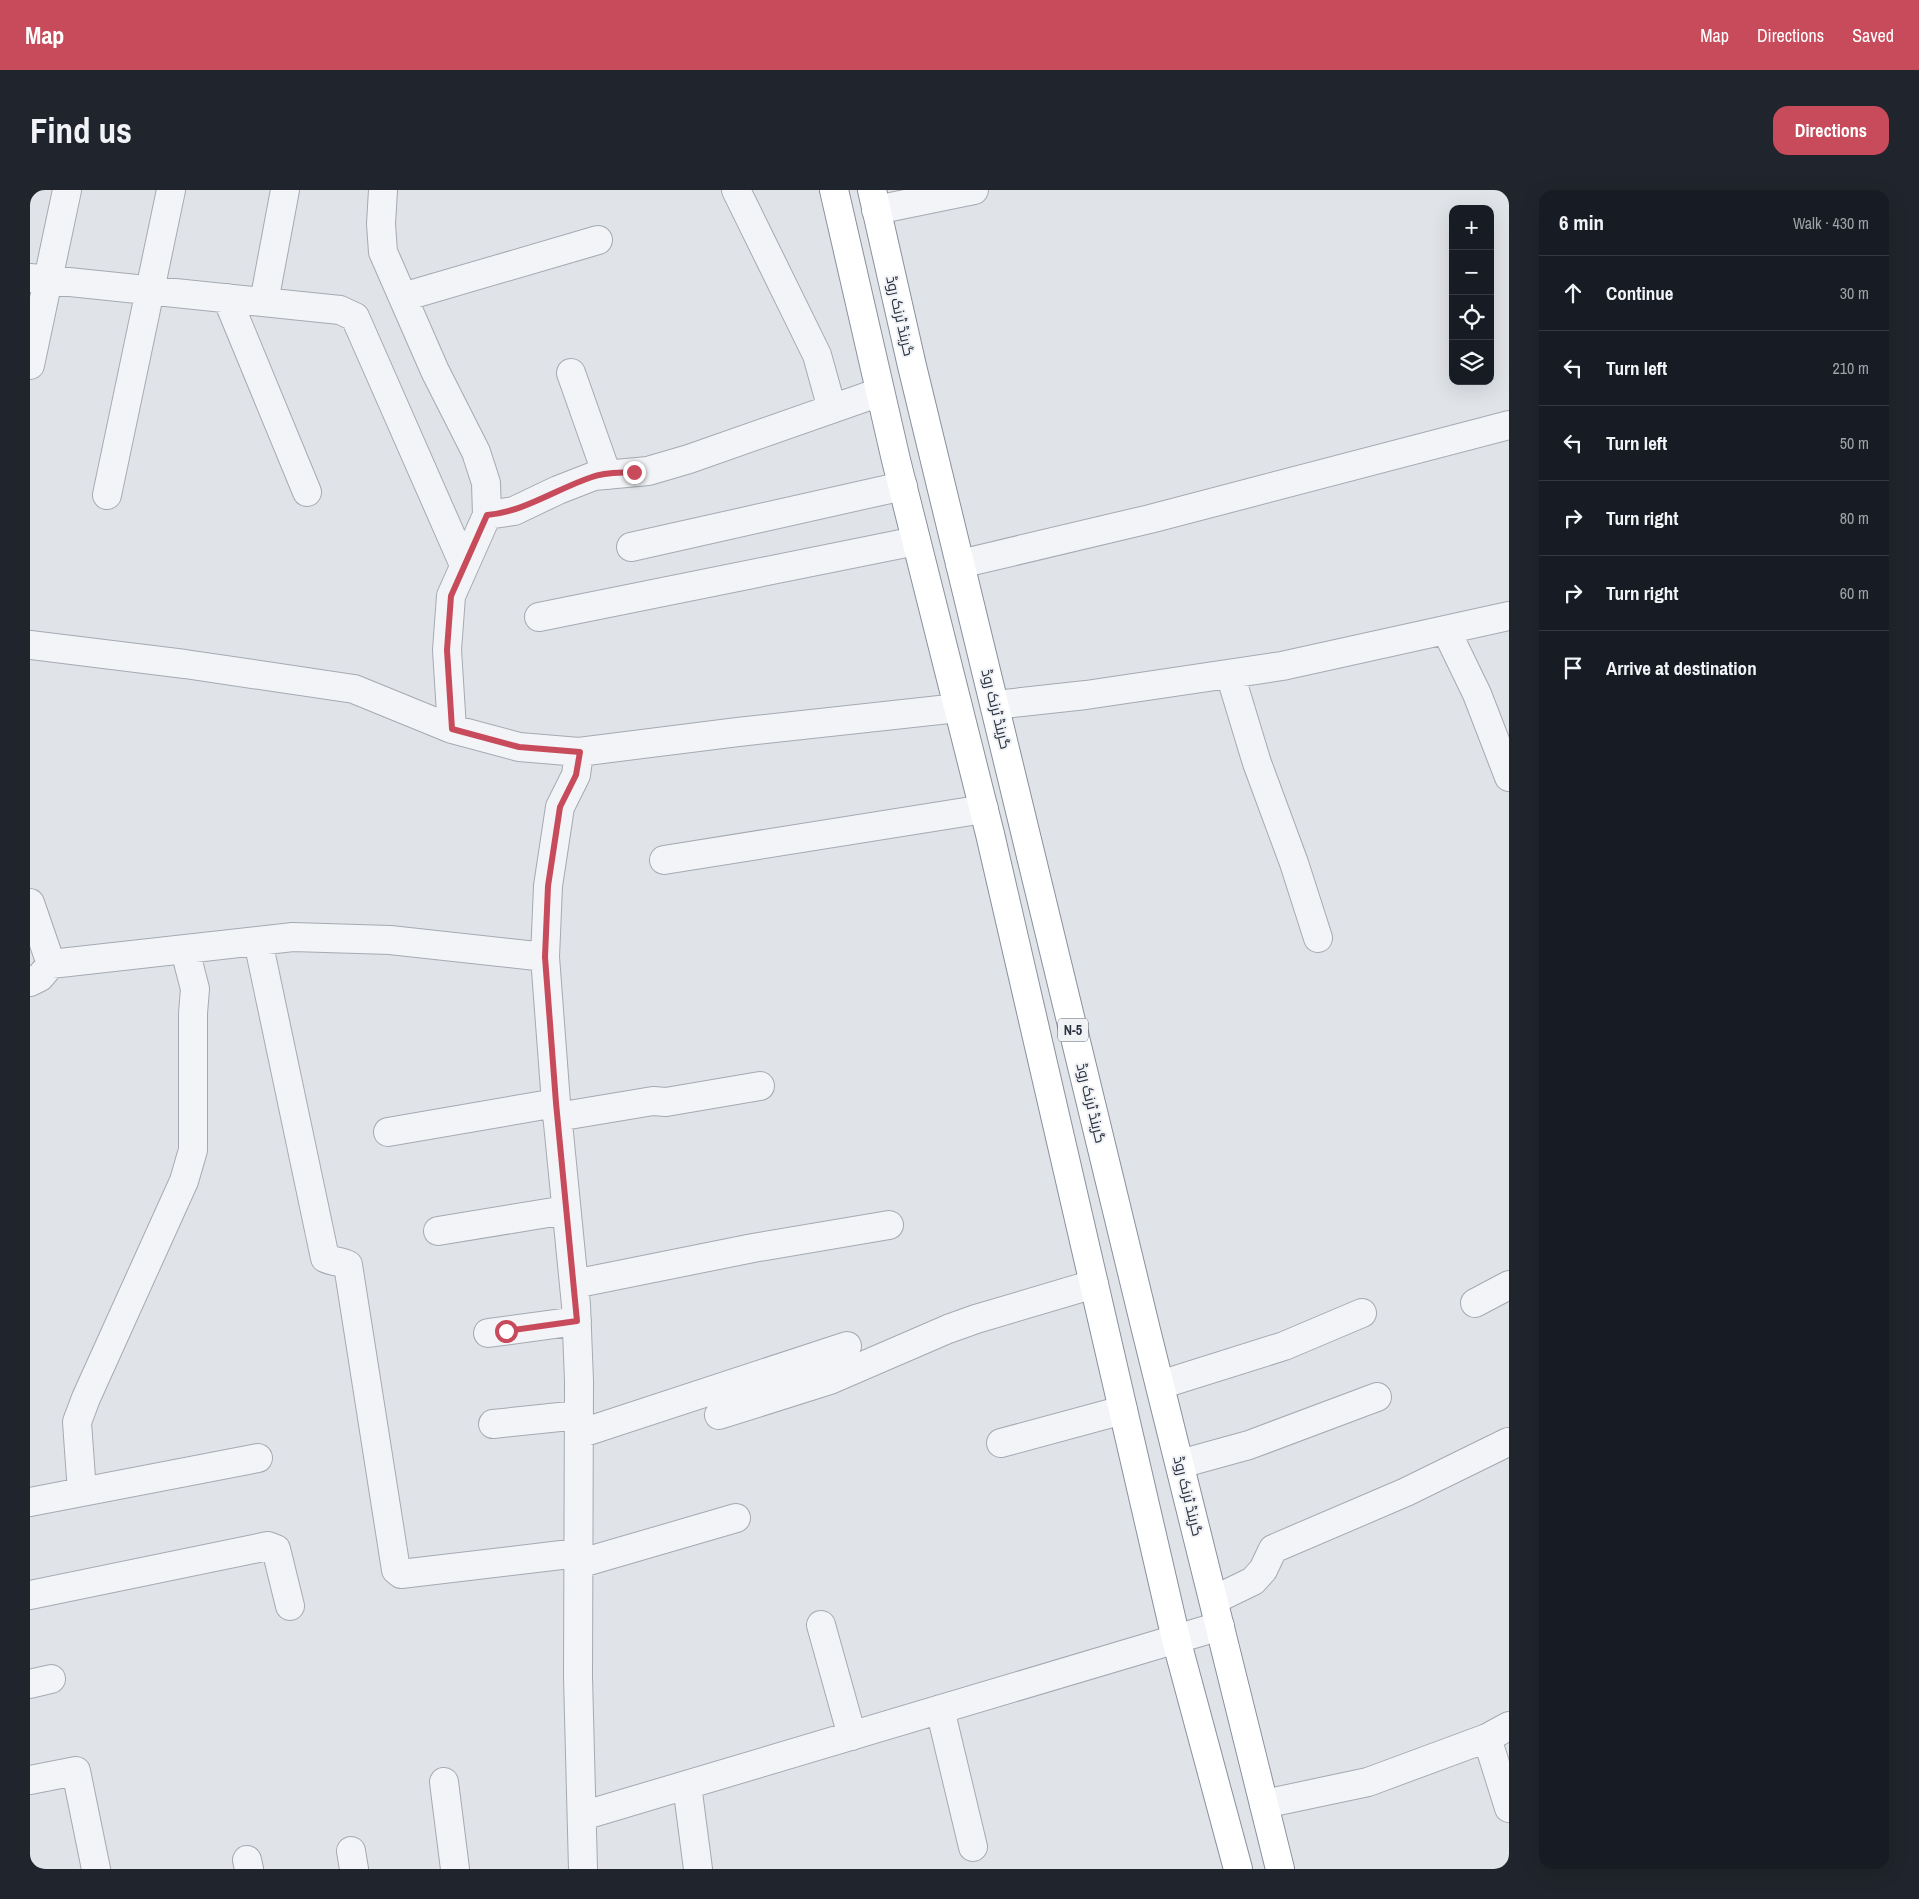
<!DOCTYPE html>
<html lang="en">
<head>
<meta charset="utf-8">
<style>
	body { margin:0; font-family:"Archivo Narrow",Cairo,sans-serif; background:#20242c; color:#f1f3f6 }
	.controls { position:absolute; right:15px; top:15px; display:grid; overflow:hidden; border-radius:10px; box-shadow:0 5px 20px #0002 }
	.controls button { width:45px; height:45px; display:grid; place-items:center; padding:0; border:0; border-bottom:1px solid #363941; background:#171b24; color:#f1f3f6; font:25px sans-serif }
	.stop { position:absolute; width:15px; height:15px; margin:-11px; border:4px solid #c84b5b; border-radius:50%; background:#fff }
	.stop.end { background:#c84b5b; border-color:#fff; box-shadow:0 1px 5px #0008 }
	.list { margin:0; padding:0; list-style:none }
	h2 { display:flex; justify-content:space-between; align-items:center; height:65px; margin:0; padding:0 20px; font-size:21px }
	h2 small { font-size:16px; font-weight:400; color:#9ea1a6 }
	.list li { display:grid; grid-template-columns:32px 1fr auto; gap:15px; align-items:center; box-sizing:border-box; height:75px; padding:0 20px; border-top:1px solid #363941 }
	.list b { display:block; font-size:19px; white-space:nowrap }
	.list em { font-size:16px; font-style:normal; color:#9ea1a6 }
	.icon { flex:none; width:28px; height:28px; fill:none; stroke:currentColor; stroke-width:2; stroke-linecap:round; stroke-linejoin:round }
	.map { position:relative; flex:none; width:1479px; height:1679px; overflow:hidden; border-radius:15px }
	header { display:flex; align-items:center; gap:30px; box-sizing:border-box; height:70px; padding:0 25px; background:#c84b5b; color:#fff }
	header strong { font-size:24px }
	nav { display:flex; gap:28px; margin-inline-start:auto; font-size:18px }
	.intro { display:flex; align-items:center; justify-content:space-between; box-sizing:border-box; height:120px; padding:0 30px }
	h1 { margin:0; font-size:35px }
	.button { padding:12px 22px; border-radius:15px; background:#c84b5b; color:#fff; font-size:18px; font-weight:700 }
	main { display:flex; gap:30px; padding:0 30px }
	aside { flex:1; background:#171b24; border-radius:15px; box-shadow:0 5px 20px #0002 }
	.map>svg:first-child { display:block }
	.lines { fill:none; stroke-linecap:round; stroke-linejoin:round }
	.minor-casing { stroke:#a5aab2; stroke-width:30 }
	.highway-casing { stroke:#88919e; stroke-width:30 }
	.minor { stroke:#f3f4f7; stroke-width:28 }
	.highway { stroke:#fff; stroke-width:28 }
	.route { stroke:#c84b5b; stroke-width:6 }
	.labels { text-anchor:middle; stroke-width:4; stroke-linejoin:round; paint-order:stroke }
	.shield { fill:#f0f2f6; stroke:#656b76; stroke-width:1 }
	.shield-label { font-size:14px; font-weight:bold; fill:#29313f }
	.street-label { font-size:15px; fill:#29313f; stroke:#f0f2f6 }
</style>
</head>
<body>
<header>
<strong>Map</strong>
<nav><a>Map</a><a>Directions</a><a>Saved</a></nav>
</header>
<div class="intro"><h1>Find us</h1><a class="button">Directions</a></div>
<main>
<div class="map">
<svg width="1479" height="1679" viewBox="0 0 1479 1679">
	<rect width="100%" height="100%" fill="#e0e3e8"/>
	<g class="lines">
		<defs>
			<path id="minor" d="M353,0L351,34L353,62L405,181L446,262L456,293L457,325L421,406L417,460L422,539
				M706,0L787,165L802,219
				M846,20L944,0
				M0,88L310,120L325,127L434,375
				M373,107L568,50
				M197,108L277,302
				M234,112L255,0
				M0,175L37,0
				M541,183L577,285
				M77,305L141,0
				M457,325L484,321L528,300L564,286L618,281L659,269L850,202
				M601,357L873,296
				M930,374L1120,329L1479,235
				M509,427L886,351
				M1416,440L1447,504L1479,587
				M0,455L155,474L324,499L422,539L489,557L549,562L708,542L928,518
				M1200,484L1227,573L1264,673L1288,748
				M965,515L1056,505L1252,476L1479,426
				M549,562L546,585L530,617L518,696L515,767L526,913L546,1115L549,1191L548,1487L553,1679
				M634,670L954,619
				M0,713L21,774L10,787L0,792
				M228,751L295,1068C303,1072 311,1071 318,1075L366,1380L371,1384L548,1363
				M21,774L263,747L360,750L515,767
				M527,927L623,911L636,912L730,896
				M358,942L526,913
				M408,1041L536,1020
				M544,1094L723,1058L859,1035
				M1445,1113L1479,1095
				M458,1143L547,1131
				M1130,1195L1254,1156L1332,1123
				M689,1225L800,1190L918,1139L946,1129L1064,1094
				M463,1234L549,1225
				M549,1244L817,1156
				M971,1253L1093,1220
				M1150,1274L1219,1255L1347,1207
				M52,1302L47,1232L56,1208L154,991L163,960V823L165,799L155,760
				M0,1312L228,1268
				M548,1374L706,1328
				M0,1405L238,1356L246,1359L260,1416
				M1184,1410L1223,1391L1233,1380L1243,1359L1376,1302L1478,1252
				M791,1435L822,1546
				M0,1494L21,1489
				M910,1519L943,1657
				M1457,1548L1479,1536
				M0,1590L46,1581L66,1679
				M414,1592L425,1679
				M657,1595L668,1679
				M1234,1614L1338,1592L1457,1548L1479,1618
				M552,1626L1190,1436
				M321,1661L324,1679
				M217,1670L219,1679"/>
			<path id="highway" d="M804,0L866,270L960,644L1146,1449L1208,1679
				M842,0L882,176L1116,1140L1250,1679"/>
		</defs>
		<use href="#minor" class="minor-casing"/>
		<use href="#highway" class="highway-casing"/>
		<use href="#minor" class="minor"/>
		<use href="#highway" class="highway"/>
	</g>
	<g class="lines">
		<path class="route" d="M476,1141L547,1131L526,913L515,767L518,696L530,617L546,585L550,562L489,557L422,539L417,460L421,406L457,325C494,322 526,299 562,287C574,282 591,283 604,282"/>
	</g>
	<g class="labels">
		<rect class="shield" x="1028" y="828.5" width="30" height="23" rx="4"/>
		<g class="shield-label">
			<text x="1043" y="845">N-5</text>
		</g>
		<g class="street-label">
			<text transform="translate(870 126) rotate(77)" y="5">گرینڈ ٹرنک روڈ</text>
			<text transform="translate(966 519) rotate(76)" y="5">گرینڈ ٹرنک روڈ</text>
			<text transform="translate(1061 913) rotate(76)" y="5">گرینڈ ٹرنک روڈ</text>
			<text transform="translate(1158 1306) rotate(76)" y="5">گرینڈ ٹرنک روڈ</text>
		</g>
	</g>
</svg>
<div class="controls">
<button>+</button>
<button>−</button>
<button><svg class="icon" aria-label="locate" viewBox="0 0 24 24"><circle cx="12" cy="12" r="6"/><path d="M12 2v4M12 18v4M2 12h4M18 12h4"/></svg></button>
<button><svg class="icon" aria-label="layers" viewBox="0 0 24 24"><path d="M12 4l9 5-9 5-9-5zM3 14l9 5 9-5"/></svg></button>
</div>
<div class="stop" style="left:476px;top:1141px"></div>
<div class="stop end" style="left:604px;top:282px"></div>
</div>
<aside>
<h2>6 min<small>Walk · 430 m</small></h2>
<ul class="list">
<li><svg class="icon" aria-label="ahead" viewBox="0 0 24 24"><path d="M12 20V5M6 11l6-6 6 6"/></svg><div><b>Continue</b></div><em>30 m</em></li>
<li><svg class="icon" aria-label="left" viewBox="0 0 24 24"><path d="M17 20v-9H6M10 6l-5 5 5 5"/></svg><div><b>Turn left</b></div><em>210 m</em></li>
<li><svg class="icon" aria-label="left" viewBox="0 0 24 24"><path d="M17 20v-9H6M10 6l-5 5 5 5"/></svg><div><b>Turn left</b></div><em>50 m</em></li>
<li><svg class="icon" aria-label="right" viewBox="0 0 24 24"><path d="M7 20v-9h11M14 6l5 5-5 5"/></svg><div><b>Turn right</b></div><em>80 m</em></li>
<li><svg class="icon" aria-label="right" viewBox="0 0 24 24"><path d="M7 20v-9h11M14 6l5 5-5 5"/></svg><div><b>Turn right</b></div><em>60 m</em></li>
<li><svg class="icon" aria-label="arrive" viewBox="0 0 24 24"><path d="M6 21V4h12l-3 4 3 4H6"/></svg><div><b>Arrive at destination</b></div></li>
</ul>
</aside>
</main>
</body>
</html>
